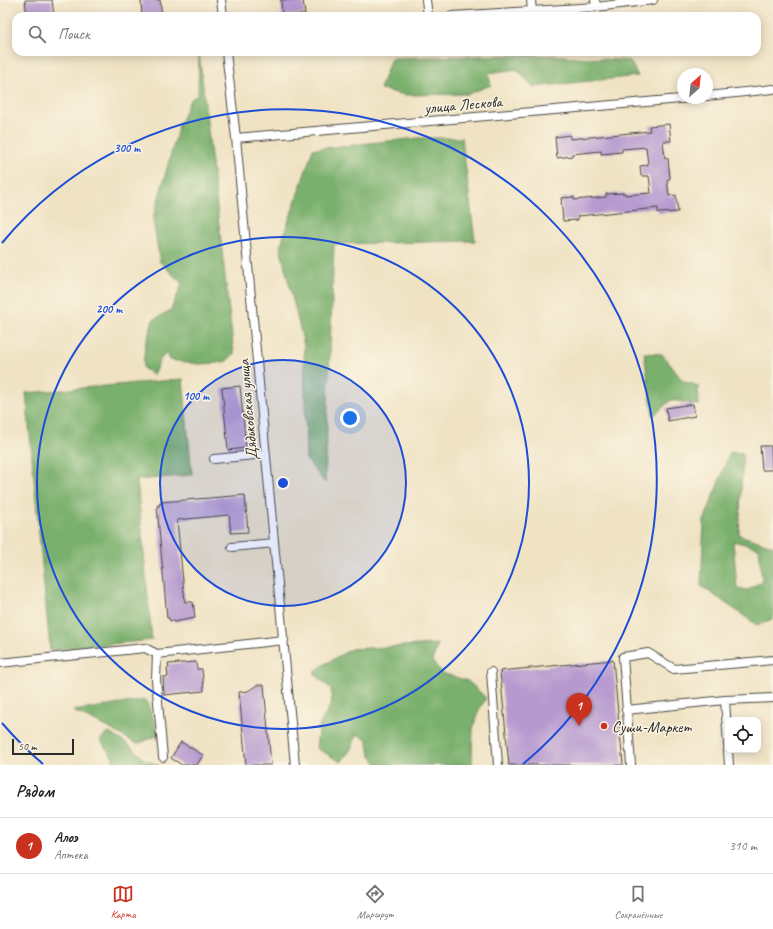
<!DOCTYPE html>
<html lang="ru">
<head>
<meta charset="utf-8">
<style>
	body { margin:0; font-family:Caveat,sans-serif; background:#f6f6f6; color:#202124 }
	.controls { position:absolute; right:12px; bottom:12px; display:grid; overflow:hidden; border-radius:8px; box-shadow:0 2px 10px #0003 }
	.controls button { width:36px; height:36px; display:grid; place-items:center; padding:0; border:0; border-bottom:1px solid #e0e0e0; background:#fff; color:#202124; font:20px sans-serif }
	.compass { position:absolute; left:677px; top:68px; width:36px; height:36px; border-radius:50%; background:#fff; box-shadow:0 2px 10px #0003; rotate:27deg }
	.scale { position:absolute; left:12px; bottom:10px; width:62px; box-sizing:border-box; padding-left:4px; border:2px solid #2b2b2b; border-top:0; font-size:11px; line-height:14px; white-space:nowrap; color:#2b2b2b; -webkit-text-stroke:3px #fcf5e5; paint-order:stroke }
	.you { position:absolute; left:350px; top:418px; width:14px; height:14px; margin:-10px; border:3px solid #fff; border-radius:50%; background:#1a73e8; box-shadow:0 0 0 6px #1a73e833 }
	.badge { display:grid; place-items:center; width:26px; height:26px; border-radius:50%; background:#c8321e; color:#fff; font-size:13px; font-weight:700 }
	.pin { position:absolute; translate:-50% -33px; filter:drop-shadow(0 1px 2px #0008) }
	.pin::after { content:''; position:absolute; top:21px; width:14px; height:12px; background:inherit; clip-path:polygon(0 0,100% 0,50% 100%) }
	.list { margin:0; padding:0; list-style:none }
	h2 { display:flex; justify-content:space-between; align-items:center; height:52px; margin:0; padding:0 16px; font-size:17px }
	h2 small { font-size:13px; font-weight:400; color:#757577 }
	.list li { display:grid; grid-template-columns:26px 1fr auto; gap:12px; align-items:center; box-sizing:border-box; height:56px; padding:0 16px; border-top:1px solid #e0e0e0 }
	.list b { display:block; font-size:15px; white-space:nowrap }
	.list p { margin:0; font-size:13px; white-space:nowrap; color:#757577 }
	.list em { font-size:13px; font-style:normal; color:#757577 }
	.icon { flex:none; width:22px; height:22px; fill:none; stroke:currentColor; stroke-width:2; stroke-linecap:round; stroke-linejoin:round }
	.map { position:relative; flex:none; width:773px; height:765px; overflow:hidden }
	.search { position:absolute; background:#fff; box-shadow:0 2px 10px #0003; left:12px; right:12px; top:12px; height:44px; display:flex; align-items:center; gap:10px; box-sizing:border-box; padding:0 14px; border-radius:12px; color:#757577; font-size:15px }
	.sheet { height:108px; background:#fff }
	nav { display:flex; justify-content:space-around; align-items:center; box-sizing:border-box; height:56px; border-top:1px solid #e0e0e0; background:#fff; font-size:11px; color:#757577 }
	nav a { display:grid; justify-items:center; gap:2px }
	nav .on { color:#c8321e }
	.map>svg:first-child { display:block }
	.forest { fill:#7ab06d; stroke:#526e4c; fill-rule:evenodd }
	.building { fill:#b699cf }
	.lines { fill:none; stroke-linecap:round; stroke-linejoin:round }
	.minor-casing { stroke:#494742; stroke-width:10 }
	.minor { stroke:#fff; stroke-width:8 }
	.ring { fill:none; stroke:#1d4ed8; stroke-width:2 }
	.poi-dot { fill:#c8321e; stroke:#fcf5e5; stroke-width:1.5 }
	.labels { text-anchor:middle; stroke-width:3; stroke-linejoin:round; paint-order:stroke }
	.street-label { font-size:16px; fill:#2b2b2b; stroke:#fcf5e5 }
	.poi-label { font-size:16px; fill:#2b2b2b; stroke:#fcf5e5; text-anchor:start }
	.centre { fill:#1d4ed8; stroke:#fcf5e5; stroke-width:2 }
	.ring-label { font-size:12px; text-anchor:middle; font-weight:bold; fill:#1d4ed8; stroke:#fcf5e5; stroke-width:3; stroke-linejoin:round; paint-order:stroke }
</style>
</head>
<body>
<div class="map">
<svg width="773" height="765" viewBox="0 0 773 765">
	<rect width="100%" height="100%" fill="#fcf5e5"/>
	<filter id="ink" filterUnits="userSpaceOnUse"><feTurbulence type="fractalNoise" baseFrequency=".025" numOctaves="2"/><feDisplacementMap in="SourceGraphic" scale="8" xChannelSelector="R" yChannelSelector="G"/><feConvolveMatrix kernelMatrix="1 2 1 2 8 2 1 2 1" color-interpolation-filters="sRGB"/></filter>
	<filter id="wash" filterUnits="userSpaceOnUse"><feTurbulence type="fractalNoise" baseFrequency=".012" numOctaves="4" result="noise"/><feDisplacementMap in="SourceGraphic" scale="16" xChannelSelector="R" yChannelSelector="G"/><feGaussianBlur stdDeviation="0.9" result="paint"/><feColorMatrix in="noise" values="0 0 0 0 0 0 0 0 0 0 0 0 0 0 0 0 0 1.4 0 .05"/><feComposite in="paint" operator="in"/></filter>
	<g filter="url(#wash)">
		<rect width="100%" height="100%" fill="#f0e3c4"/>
		<path class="forest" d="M199,52L234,354L227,361L217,363L199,364L170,360L167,352L160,360L153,375L143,368L145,346L153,320L171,310L182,284L160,262L153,219L179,125L190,100L198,95Z
			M528,55L561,56L630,61L638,76L533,87L517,69L488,73L491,85L468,94L405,95L380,89L391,58Z
			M418,138H462L475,241L334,244L325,483L306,459L304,345L280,247L313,149Z
			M644,353L662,354L683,381L698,386L699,405L671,400L653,416Z
			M183,379L192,475L137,480L152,640L50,650L26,393Z
			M730,452L743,453L739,535L773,546V617L772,619L757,625L701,586L704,521ZM733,541L759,548L762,581L748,590L737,588Z
			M438,644L432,661L442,673L468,681L486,698L479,710L473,729L472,765H378L370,755L367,739L356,734L352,748L341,762L316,748L319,726L332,702L331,689L314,673L322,666L351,649Z
			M146,700L159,735L137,744L107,727L73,711Z
			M108,732L129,745L145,760L159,765H115L112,756L100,740Z"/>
		<g id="blocks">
			<path class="building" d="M25,0H52L54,16H27Z
				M141,0H160L162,16H142Z
				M281,0H303L305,14L282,16Z
				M669,124L671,141H663L665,158H668L670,179H667L669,196L676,195L678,212L658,213V208L578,216V220L563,221L561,198L574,197V200L606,197V194L625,193V195L651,193L649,176H641L640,166L648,165L646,147L622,149V152L601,154V151L572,154V156L557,158L555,137L570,135V139L650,131L649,126Z
				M240,386L246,448L228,450L222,388Z
				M693,404L695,416L668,421L666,408Z
				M760,446H771L772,470H762Z
				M245,495L248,532L231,533L229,515L177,520L185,602H193L195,618L174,622L173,620L170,621L169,618H167L157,506H159V504H161V502Z
				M613,660L623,765H509L500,671Z
				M196,662L197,669H202L204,691L164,695L163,677H168L167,668H169L168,664Z
				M257,685H264L271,765H246L239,692L248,691Z
				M181,742L203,755L197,765H182L171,758Z"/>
		</g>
	</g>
	<g filter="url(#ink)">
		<use href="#blocks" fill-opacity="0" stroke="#494742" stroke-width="1"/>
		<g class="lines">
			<defs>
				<path id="minor" d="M221,0L223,16
					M426,0L428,16
					M531,0L532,11
					M595,0L596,7L653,0
					M452,16L596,7
					M226,52L236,138L295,765
					M707,96L773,89
					M236,138L692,98
					M214,459L266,454
					M232,547L274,543
					M0,663L145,648L157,654
					M491,672L498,765
					M725,700L728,745
					M626,710L725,700L773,698
					M728,750L729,765
					M163,757L156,680L157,654L284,640
					M631,765L623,657L648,653L674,669L773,660"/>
			</defs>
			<use href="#minor" class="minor-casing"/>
			<use href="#minor" class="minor"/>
		</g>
	</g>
	<circle cx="283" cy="483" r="123" fill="#1d4ed8" fill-opacity=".12"/>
	<g class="ring">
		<circle cx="283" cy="483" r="123"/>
		<circle cx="283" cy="483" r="246"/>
		<path d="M43 764A370 370 0 0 1 2 723M2 243A370 370 0 1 1 523 764"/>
	</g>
	<circle class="poi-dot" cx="604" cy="726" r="4"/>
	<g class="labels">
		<g class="street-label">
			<text transform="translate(463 104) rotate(-5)" y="6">улица Лескова</text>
			<text transform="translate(247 410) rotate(-95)" y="6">Дядьковская улица</text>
		</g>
		<g class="poi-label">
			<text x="612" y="732">Суши-Маркет</text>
		</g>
	</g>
	<circle cx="283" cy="483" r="6" class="centre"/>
	<g class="ring-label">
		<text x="127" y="152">300 m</text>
		<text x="109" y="313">200 m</text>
		<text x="196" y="400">100 m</text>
	</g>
</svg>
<div class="controls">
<button><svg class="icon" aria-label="locate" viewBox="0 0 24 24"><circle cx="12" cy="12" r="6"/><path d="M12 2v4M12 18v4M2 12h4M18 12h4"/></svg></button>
</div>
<svg class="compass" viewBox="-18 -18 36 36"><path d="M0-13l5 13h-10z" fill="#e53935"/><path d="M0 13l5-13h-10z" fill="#757577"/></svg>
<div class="scale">50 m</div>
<div class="you"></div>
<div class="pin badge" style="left:579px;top:726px">1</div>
<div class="search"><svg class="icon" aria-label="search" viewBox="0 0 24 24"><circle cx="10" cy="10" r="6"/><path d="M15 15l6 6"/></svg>Поиск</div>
</div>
<section class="sheet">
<h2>Рядом<small></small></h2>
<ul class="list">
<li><span class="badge">1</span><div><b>Алоэ</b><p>Аптека</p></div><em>310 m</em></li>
</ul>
</section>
<nav>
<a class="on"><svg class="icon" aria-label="map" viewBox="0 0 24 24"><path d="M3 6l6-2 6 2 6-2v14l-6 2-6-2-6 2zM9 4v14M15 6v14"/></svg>Карта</a>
<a><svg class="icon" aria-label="directions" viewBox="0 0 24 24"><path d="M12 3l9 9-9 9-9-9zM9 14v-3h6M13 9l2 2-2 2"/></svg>Маршрут</a>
<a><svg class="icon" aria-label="saved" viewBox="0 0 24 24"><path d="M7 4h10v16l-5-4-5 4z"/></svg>Сохранённые</a>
</nav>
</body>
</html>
